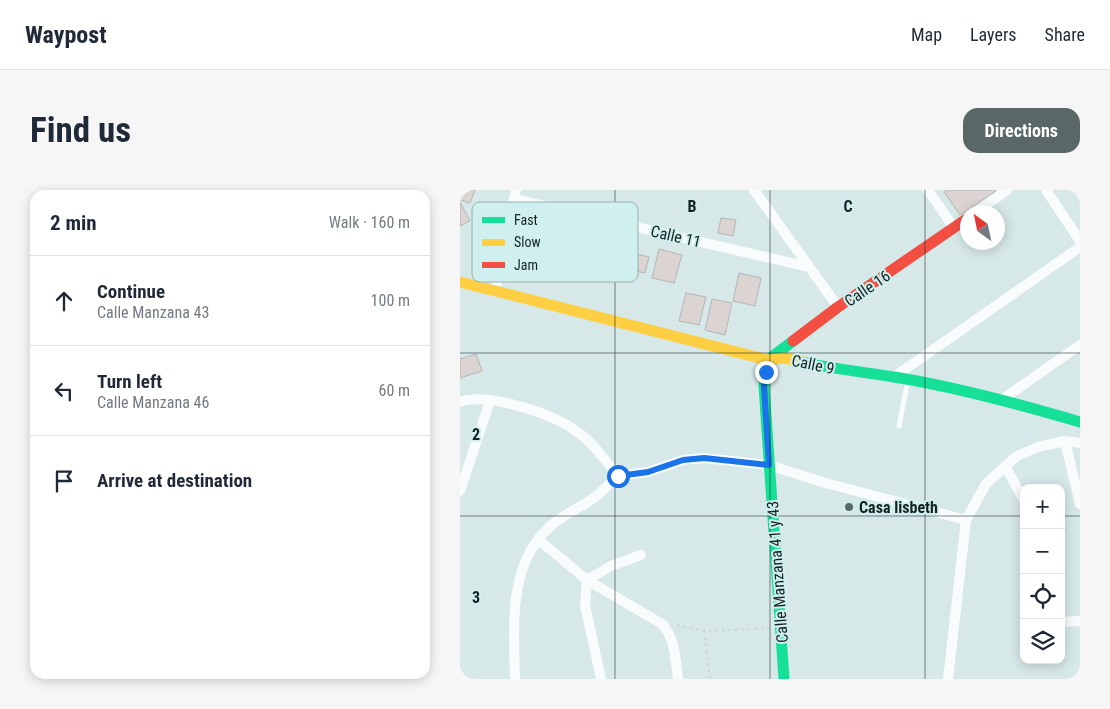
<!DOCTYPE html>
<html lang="en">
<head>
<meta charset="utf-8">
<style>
	body { margin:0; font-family:"Roboto Condensed",sans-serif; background:#f6f6f7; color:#1f2937 }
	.controls { position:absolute; right:15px; bottom:15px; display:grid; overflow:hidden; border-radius:10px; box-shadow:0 2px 12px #0003 }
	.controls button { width:45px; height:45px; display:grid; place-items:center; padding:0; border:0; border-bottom:1px solid #e0e1e3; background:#fff; color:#1f2937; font:25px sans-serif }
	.compass { position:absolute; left:500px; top:15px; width:45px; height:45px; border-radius:50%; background:#fff; box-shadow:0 2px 12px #0003; rotate:327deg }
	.stop { position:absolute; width:15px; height:15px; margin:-11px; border:4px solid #1a73e8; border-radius:50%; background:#fff }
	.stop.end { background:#1a73e8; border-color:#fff; box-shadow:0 1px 5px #0008 }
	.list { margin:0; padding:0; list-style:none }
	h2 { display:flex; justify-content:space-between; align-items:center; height:65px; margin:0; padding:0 20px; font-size:21px }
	h2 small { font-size:16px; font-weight:400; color:#747a83 }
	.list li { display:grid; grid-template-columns:32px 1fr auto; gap:15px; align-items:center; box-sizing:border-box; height:90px; padding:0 20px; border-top:1px solid #e0e1e3 }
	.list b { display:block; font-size:19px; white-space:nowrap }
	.list p { margin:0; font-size:16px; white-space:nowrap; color:#747a83 }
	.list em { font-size:16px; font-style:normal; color:#747a83 }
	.icon { flex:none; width:28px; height:28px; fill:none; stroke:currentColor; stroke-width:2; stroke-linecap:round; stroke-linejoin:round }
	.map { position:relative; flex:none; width:620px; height:489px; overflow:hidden; border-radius:15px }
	header { display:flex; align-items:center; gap:30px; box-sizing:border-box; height:70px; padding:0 25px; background:#fff; border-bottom:1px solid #e0e1e3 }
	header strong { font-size:24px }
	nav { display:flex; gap:28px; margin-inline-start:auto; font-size:18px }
	.intro { display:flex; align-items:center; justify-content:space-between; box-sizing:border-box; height:120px; padding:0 30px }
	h1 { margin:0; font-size:35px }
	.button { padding:12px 22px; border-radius:15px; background:#596767; color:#fff; font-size:18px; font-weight:700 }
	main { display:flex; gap:30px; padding:0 30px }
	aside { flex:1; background:#fff; border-radius:15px; box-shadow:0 2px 12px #0003 }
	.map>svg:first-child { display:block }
	.building { fill:#dbd4d3; stroke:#b4b6b5 }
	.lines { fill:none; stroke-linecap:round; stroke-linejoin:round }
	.path { stroke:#ced4d4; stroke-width:2; stroke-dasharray:2.5 4; stroke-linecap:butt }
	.lane { stroke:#f9fcfc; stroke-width:5 }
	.street { stroke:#f9fcfc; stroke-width:10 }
	.fast { stroke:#16e098; stroke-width:11 }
	.slow { stroke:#ffcf43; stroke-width:11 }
	.jam { stroke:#f24e42; stroke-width:11 }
	.route { stroke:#1a73e8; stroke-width:6 }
	.grid { fill:none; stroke:#152121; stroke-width:1; stroke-opacity:0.55 }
	.poi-dot { fill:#596767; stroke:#cff0ee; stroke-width:2 }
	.labels { text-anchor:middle; stroke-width:4; stroke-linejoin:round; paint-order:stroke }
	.street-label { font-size:16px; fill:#152121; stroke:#cff0ee }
	.poi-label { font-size:16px; font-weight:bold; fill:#152121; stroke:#cff0ee; text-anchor:start }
	.key { fill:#cff0ee; stroke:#97b2b0; stroke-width:1 }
	.key-label { font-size:14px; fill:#152121 }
	.grid-label { font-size:16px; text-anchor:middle; font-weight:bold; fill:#152121; stroke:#cff0ee; stroke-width:4; stroke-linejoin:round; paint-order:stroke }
</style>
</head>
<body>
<header>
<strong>Waypost</strong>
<nav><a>Map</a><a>Layers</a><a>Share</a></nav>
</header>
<div class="intro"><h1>Find us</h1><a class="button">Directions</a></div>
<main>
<aside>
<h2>2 min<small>Walk · 160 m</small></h2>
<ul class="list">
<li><svg class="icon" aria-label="ahead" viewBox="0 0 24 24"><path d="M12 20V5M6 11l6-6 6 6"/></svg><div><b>Continue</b><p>Calle Manzana 43</p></div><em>100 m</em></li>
<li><svg class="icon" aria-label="left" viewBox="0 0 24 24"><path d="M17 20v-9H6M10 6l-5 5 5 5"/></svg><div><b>Turn left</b><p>Calle Manzana 46</p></div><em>60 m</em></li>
<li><svg class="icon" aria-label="arrive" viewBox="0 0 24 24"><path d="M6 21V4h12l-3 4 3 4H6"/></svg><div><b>Arrive at destination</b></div></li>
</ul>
</aside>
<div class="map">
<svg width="620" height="489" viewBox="0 0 620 489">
	<rect width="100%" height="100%" fill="#d7e8e8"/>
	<path class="building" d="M0,0H15L10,13L0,10Z
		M487,0H535L536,1L500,25L484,2Z
		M0,12L10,31L0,36Z
		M261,28L276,30L273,46L258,43Z
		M199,59L222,65L214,93L192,88Z
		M168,62L189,67L185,83L164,78Z
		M279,83L301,88L295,116L273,111Z
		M226,103L246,107L239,135L219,131Z
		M252,109L272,113L265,145L245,140Z
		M16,164L22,181L0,188V169Z"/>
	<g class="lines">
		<path class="path" d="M217,435L244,441L309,438
			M244,441L250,489"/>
		<path class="lane" d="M439,236L448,190"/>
		<path class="street" d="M294,0L378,117
			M468,0L494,38
			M586,0L620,51
			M55,9L349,77
			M516,22L547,0
			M35,100L56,0
			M434,187L620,57
			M543,209L620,155
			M0,212C28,202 93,224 116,241C133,252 145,271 158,286
			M605,251L620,314
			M545,276L564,310
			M158,286L188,282L223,270L244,268L309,275L362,292L506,330
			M0,301L30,211
			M79,350L127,390L125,415L141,489
			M181,365L151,376L127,390L202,434C216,449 215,470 218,489
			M601,432L620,431
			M55,489C54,437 47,371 93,334C106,323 122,317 135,307C143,301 150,293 158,286
			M488,489L506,330L526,294L557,266L578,257L605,251L620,253"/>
		<path class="fast" d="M343,172C373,179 403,182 434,187C497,197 559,214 620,232
			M324,489L304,196L308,170L333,151"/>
		<path class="slow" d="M0,92L308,170L324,168L343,172"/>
		<path class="jam" d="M333,151L378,117L508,28"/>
	</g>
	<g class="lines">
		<path class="route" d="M158,286L188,282L223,270L244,268L309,275L304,196L306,182"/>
	</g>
	<path class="grid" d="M155,0V489M310,0V489M465,0V489M0,163H620M0,326H564M601,326H620"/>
	<circle class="poi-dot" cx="389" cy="317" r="5"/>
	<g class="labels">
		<g class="street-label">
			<text transform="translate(216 46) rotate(13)" y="6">Calle 11</text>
			<text transform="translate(407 98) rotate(-34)" y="6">Calle 16</text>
			<text transform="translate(353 174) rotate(12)" y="6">Calle 9</text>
			<text transform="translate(317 382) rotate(-94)" y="6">Calle Manzana 41 y 43</text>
		</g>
		<g class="poi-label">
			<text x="399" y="323">Casa lisbeth</text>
		</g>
	</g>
	<rect x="12" y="12" width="166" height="80" rx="8" class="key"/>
	<rect x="22" y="27" width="23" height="6" fill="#16e098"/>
	<rect x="22" y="49" width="23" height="7" fill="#ffcf43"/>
	<rect x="22" y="72" width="23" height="6" fill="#f24e42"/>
	<g class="key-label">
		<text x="54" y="35">Fast</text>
		<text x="54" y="57">Slow</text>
		<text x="54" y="80">Jam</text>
	</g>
	<g class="grid-label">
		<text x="232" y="22">B</text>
		<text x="388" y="22">C</text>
		<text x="16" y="250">2</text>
		<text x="16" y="413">3</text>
	</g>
</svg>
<div class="controls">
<button>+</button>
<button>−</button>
<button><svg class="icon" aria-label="locate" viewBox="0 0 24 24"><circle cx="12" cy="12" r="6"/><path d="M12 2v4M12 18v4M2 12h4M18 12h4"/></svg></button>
<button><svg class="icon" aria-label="layers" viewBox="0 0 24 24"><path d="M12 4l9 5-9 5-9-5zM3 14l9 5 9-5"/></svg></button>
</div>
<svg class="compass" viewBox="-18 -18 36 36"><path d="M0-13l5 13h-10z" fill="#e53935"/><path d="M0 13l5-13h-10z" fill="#747a83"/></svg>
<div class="stop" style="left:158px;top:286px"></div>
<div class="stop end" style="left:306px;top:182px"></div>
</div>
</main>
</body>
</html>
